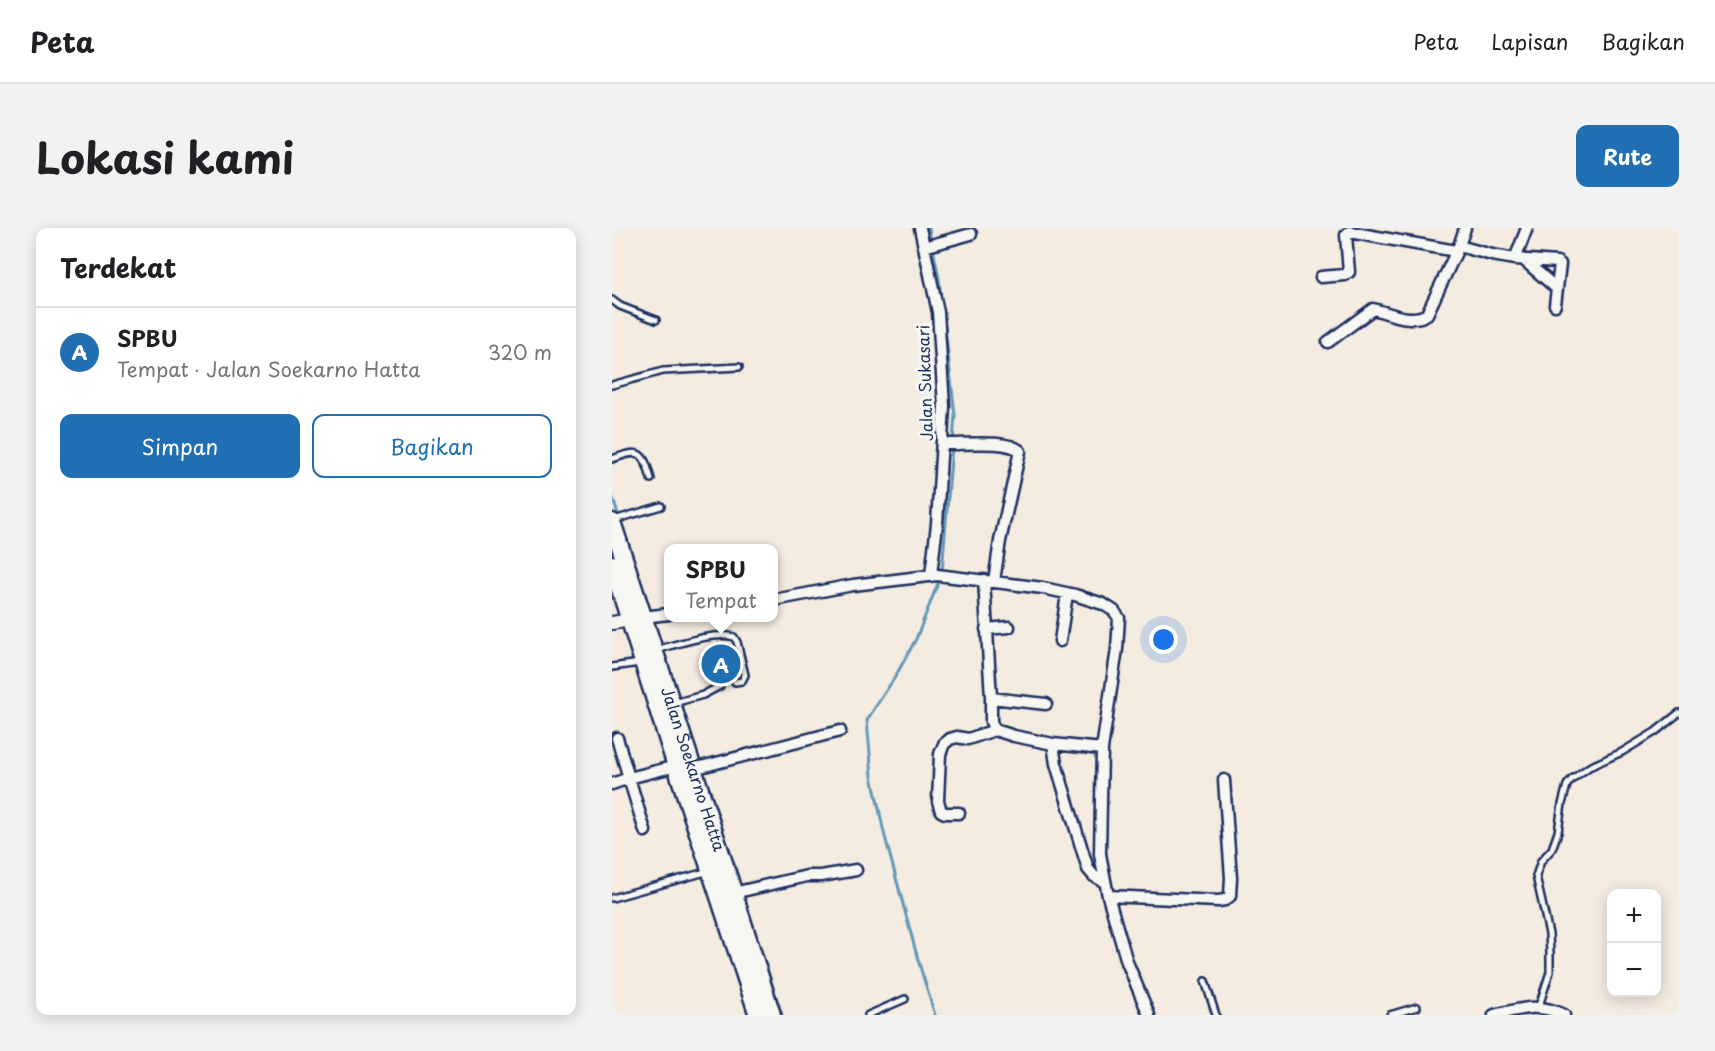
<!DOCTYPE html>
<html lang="id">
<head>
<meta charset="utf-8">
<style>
	body { margin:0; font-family:"Playpen Sans",sans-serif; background:#f2f2f2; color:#202124 }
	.controls { position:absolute; right:18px; bottom:18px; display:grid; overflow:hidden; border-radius:12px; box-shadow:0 3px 15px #0003 }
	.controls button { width:54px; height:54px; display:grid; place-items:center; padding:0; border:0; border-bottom:2px solid #e0e0e0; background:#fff; color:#202124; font:30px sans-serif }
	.you { position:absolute; left:552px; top:412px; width:21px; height:21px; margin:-15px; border:4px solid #fff; border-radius:50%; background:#1a73e8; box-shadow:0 0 0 9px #1a73e833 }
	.badge { display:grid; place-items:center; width:39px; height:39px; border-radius:50%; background:#1f6fb2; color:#fff; font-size:20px; font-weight:700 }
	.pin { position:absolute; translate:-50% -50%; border:3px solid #fff; box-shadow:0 2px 6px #0006 }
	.popup { position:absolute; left:52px; top:316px; width:114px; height:78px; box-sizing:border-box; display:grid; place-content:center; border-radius:12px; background:#fff; filter:drop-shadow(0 2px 4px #0005); font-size:20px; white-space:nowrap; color:#757577 }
	.popup b { font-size:22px; color:#202124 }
	.popup::after { content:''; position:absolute; left:50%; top:100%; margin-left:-12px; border:12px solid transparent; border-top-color:#fff }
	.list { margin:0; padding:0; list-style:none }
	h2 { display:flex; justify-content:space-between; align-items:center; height:78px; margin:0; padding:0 24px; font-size:26px }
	h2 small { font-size:20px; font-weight:400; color:#757577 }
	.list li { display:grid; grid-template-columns:39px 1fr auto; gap:18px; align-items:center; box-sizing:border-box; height:90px; padding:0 24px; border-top:2px solid #e0e0e0 }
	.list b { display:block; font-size:22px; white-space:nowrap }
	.list p { margin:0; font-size:20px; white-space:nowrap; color:#757577 }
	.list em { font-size:20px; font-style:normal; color:#757577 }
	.actions { display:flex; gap:12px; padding:18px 24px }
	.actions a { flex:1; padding:14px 0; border:2px solid #1f6fb2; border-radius:12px; text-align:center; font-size:21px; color:#1f6fb2 }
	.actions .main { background:#1f6fb2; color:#fff }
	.map { position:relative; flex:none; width:1067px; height:787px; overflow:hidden; border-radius:12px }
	header { display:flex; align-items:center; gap:36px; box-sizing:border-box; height:84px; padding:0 30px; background:#fff; border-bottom:2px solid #e0e0e0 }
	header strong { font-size:28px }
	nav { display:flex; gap:33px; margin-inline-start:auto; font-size:21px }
	.intro { display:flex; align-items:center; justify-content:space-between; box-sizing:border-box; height:144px; padding:0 36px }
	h1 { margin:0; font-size:42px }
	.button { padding:15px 27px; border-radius:12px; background:#1f6fb2; color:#fff; font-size:21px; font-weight:700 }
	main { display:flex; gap:36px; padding:0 36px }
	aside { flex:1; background:#fff; border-radius:12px; box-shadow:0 3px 15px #0003 }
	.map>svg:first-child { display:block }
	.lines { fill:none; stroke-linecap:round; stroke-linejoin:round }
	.stream { stroke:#6298b7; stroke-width:3 }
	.service-casing { stroke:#1b2f5e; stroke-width:10 }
	.minor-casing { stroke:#1b2f5e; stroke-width:15 }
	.tertiary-casing { stroke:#1b2f5e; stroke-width:16 }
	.trunk-casing { stroke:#1b2f5e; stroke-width:21 }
	.service { stroke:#f6f6f2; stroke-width:5 }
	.minor { stroke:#f6f6f2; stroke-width:10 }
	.tertiary { stroke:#f6f6f2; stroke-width:12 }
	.trunk { stroke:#f6f6f2; stroke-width:16 }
	.labels { text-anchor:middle; stroke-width:6; stroke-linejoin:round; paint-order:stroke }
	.street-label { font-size:16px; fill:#1b2f5e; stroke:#f6f6f2 }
</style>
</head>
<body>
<header>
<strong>Peta</strong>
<nav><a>Peta</a><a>Lapisan</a><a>Bagikan</a></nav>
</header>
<div class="intro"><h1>Lokasi kami</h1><a class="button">Rute</a></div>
<main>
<aside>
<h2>Terdekat<small></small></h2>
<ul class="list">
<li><span class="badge">A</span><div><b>SPBU</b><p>Tempat · Jalan Soekarno Hatta</p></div><em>320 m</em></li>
</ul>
<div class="actions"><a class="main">Simpan</a><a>Bagikan</a></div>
</aside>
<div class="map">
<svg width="1067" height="787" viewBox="0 0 1067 787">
	<rect width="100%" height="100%" fill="#f4ebe1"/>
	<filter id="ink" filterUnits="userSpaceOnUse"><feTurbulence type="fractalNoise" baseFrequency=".0167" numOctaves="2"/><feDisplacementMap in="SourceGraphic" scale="12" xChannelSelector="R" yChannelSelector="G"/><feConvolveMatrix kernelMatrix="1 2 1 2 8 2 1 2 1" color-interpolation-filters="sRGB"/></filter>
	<g filter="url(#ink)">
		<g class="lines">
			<path class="stream" d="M317,0L319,14
				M321,20L327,51L330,82
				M332,91L343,187L341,213
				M0,268L8,292
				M330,344L340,219
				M147,717L170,787
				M323,787L306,732L272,605L260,548L255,492L283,449L304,411L328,350"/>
			<defs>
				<path id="service" d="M0,72L8,78L44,92
					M0,157L51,143L127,139
					M0,231C28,221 31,222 39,251
					M2,292L49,278
					M43,422C64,417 102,403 122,409L125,414L133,447L130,453L123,454
					M0,439L28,435
					M62,475L91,467L108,458
					M0,670L97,643
					M593,753L604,787
					M927,778L938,744V725L937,706L924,648L929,633L940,621L946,604L950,576L955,557L960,551L977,539L1010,524L1043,504L1067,485
					M256,787L293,771
					M778,787L805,779"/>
				<path id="minor" d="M308,0L326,84L332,178L325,296L319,347
					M847,18L880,27L903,31L945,34L948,36L943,77
					M312,19L359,6
					M903,31L915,0
					M912,32L944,60
					M709,49L733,47L737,44L734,7L737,4L844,23
					M716,114L761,81C777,85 800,96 815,86L847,18L853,0
					M330,216C349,217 395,211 408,223L388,313L382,353
					M372,352L379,470V494L383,502
					M162,372L241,357L325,347L431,360L463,367L491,376L502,383L507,390L505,421L490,521L488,626L496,668L515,734L537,787
					M30,389L57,386
					M374,401L397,399
					M448,413L455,366
					M379,470L434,476
					M5,510L33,603
					M441,516L490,521
					M81,541L228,503
					M0,556L17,550L64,538
					M347,585H333L329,583L326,573L328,526L332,516L338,511L345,509L356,511L383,502L402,508L441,516L444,536L476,641L482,648L493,654
					M121,665L195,648H209L244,642
					M496,668L606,673L613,672L618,668L619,650L612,552
					M882,787C908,781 926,774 952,787"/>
				<path id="tertiary" d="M0,395L18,392"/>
				<g id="trunk">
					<path id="s1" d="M0,294L114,641L160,787"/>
					<path d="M0,336L64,538L146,787"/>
				</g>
			</defs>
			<use href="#service" class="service-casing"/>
			<use href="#minor" class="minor-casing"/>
			<use href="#tertiary" class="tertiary-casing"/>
			<use href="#trunk" class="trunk-casing"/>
			<use href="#service" class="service"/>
			<use href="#minor" class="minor"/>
			<use href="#tertiary" class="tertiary"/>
			<use href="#trunk" class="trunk"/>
		</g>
	</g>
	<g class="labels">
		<g class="street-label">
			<text transform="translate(313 155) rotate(-92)" y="6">Jalan Sukasari</text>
			<text dy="6" stroke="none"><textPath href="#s1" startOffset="260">Jalan Soekarno Hatta</textPath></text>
		</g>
	</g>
</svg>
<div class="controls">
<button>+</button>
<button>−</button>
</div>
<div class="you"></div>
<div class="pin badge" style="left:109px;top:436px">A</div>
<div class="popup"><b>SPBU</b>Tempat</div>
</div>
</main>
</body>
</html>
